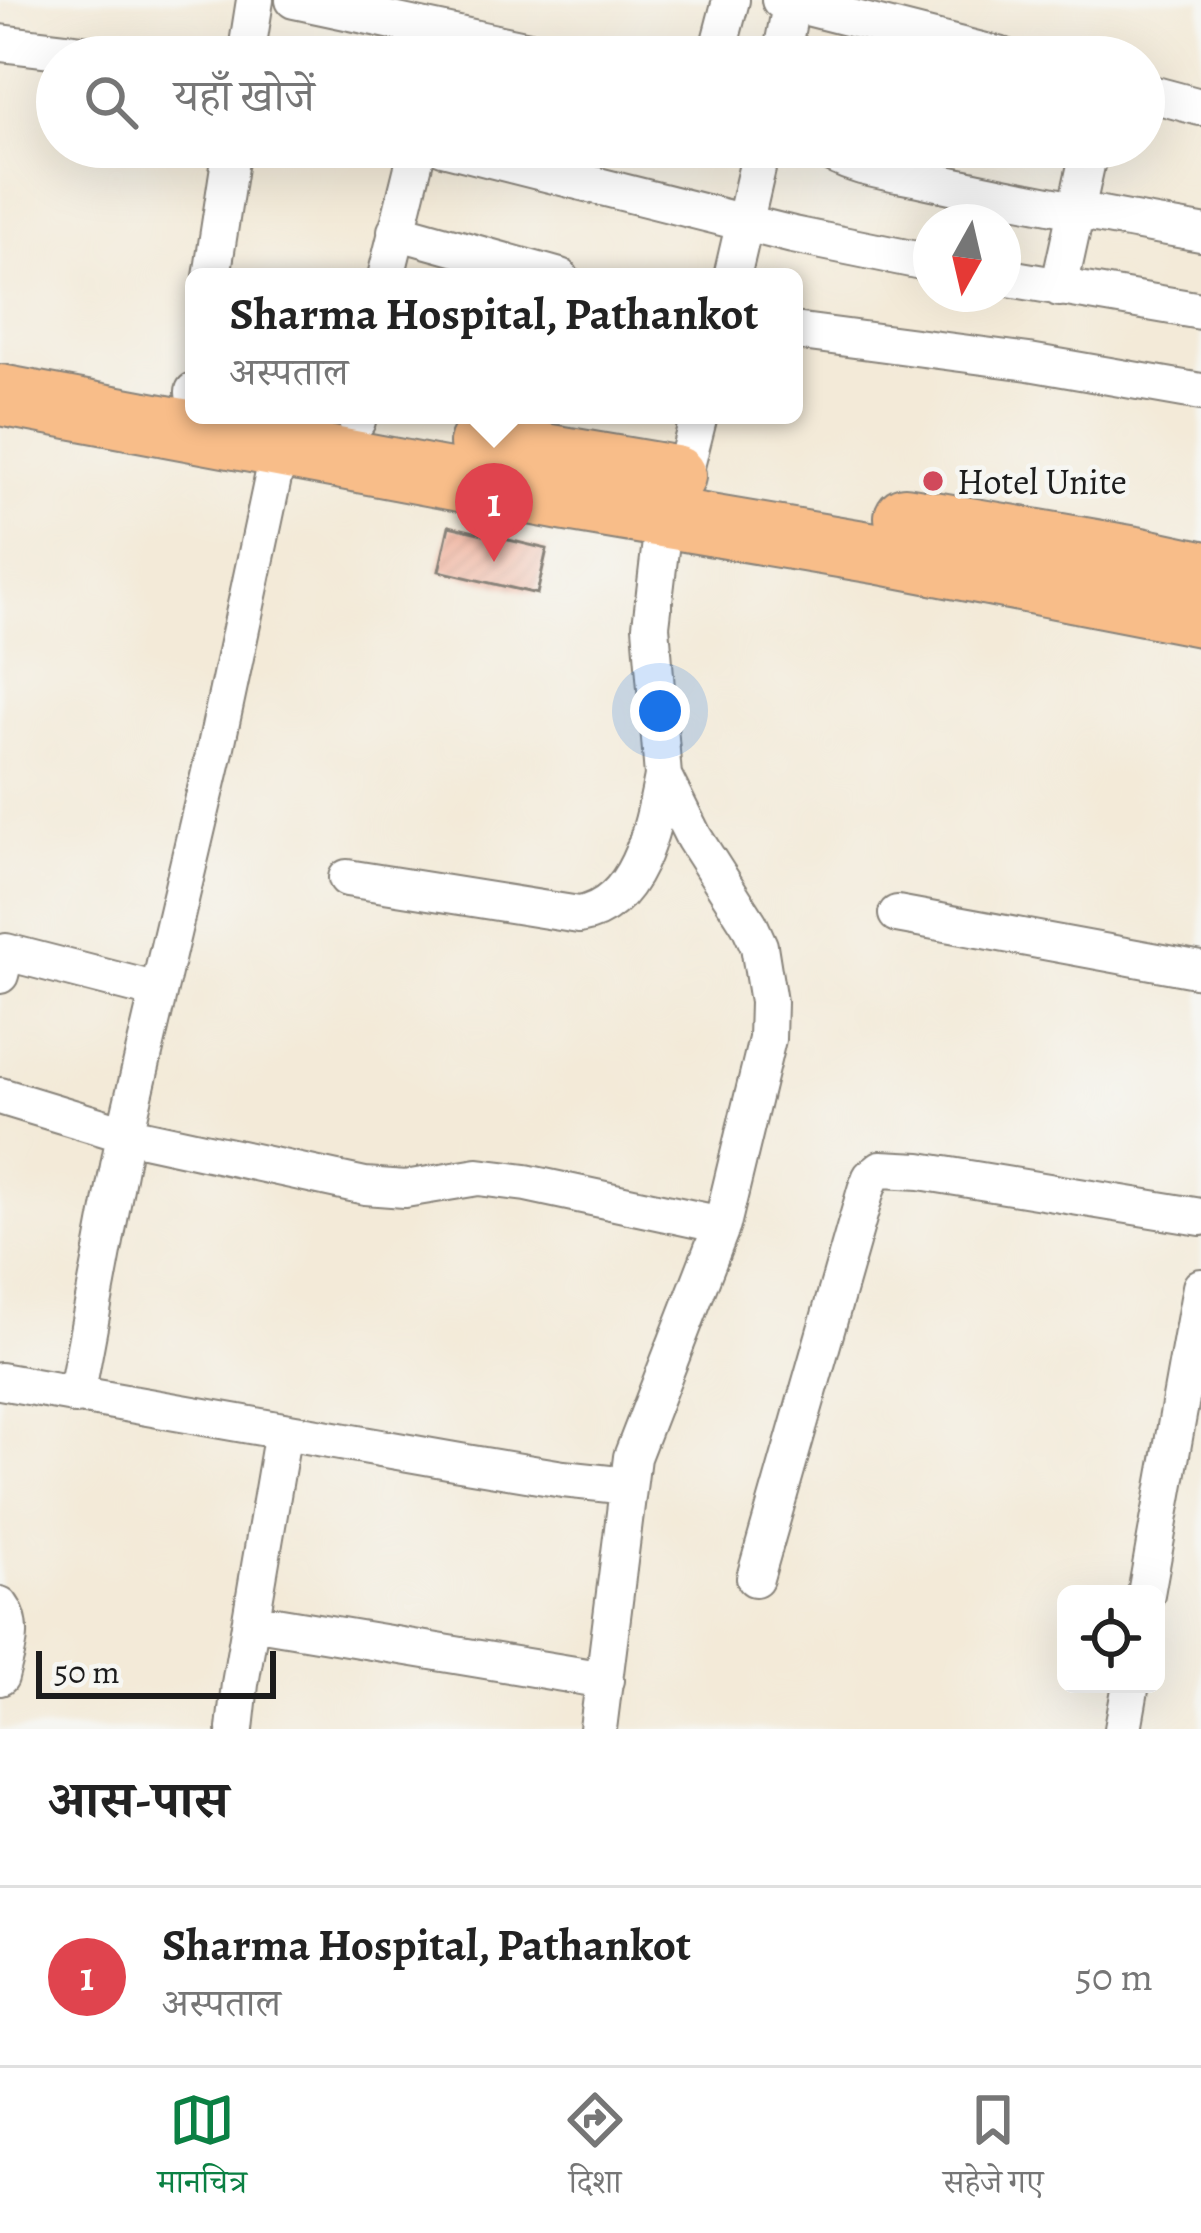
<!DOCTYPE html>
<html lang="hi">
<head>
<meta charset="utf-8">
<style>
	body { margin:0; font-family:Alegreya,"Noto Serif Devanagari",serif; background:#f6f6f6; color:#222 }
	.controls { position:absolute; right:36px; bottom:36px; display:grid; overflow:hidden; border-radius:18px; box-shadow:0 12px 48px #0002 }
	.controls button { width:108px; height:108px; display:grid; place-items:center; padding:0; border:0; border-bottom:3px solid #e0e0e0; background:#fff; color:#222; font:60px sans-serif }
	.compass { position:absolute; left:913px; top:204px; width:108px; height:108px; border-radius:50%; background:#fff; box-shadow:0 12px 48px #0002; rotate:188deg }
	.scale { position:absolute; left:36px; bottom:30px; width:240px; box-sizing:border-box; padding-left:12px; border:6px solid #1c1c1c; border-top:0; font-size:33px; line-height:42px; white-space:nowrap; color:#1c1c1c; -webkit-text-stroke:9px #f6f6f2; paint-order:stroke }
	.you { position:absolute; left:660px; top:711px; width:42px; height:42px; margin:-30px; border:9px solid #fff; border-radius:50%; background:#1a73e8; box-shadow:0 0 0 18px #1a73e833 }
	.badge { display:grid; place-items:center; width:78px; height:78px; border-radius:50%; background:#0b8043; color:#fff; font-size:39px; font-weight:700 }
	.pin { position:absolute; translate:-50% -99px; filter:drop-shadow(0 3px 6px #0008) }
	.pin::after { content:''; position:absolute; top:63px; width:42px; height:36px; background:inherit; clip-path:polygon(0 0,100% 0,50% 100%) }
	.popup { position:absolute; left:185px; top:268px; width:618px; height:156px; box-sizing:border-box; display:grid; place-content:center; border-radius:18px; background:#fff; filter:drop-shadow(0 3px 9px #0005); font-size:39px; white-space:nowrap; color:#767676 }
	.popup b { font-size:45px; color:#222 }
	.popup::after { content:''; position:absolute; left:50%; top:100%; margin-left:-24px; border:24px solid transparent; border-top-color:#fff }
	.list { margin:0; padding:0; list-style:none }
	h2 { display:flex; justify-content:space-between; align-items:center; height:156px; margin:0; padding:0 48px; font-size:51px }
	h2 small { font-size:39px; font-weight:400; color:#767676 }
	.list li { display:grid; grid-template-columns:78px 1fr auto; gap:36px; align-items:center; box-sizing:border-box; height:180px; padding:0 48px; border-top:3px solid #e0e0e0 }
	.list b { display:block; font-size:45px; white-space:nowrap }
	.list p { margin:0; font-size:39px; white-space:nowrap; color:#767676 }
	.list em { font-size:39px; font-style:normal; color:#767676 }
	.icon { flex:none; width:66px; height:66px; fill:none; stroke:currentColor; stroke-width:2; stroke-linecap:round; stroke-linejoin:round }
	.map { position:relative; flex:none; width:1201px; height:1729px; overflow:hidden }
	.search { position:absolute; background:#fff; box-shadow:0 12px 48px #0002; left:36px; right:36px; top:36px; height:132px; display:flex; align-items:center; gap:30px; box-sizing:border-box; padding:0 42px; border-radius:66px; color:#767676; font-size:45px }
	.sheet { height:336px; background:#fff }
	nav { display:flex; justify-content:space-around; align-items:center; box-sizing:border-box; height:168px; border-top:3px solid #e0e0e0; background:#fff; font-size:33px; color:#767676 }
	nav a { display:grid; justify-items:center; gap:6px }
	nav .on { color:#0b8043 }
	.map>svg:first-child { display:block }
	.building { fill:url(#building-hatch) }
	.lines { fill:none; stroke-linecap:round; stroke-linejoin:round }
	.minor-casing { stroke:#88837a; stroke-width:40 }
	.primary-casing { stroke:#88837a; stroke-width:64 }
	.minor { stroke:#fff; stroke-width:36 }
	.primary { stroke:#f8bd89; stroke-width:60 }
	.poi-dot { fill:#d1495b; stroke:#f6f6f2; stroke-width:4.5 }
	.labels { text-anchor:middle; stroke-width:9; stroke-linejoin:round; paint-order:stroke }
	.poi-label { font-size:36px; fill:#1c1c1c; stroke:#f6f6f2; text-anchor:start }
</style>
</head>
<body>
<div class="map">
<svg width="1201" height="1729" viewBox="0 0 1201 1729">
	<defs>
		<pattern id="building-hatch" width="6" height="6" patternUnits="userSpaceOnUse" patternTransform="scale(3)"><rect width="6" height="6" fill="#f0a992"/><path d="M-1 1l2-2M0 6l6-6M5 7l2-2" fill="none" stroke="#cd917d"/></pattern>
	</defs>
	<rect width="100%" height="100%" fill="#f6f6f2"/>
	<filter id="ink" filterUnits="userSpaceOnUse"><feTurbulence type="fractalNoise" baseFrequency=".00833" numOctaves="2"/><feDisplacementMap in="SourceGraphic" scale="24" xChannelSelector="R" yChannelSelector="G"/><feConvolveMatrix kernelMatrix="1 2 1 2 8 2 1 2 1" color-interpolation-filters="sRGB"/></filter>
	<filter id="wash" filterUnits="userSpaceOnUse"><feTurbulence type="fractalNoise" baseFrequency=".004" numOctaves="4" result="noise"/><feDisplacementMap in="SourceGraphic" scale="48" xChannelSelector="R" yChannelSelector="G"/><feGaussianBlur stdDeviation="2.7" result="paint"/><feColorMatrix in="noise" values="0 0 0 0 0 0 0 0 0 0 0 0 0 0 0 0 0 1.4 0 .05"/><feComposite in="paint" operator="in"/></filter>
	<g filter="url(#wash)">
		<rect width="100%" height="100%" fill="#f3ead8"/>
		<g id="blocks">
			<path class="building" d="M449,526L547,549L537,594L439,571Z"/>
		</g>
	</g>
	<g filter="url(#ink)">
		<use href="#blocks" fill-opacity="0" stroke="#88837a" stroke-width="3"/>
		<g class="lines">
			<defs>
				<path id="minor" d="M294,0L562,57
					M780,0L1005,57
					M0,43L117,57
					M246,57L255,0
					M716,57L731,0
					M781,57L792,0
					M1144,92L1200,107
					M443,147L793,235L931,263
					M822,147C849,169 894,172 928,180C1018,200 1110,217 1201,233
					M396,231L560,277
					M212,277L232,147
					M386,277L418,147
					M732,277L762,147
					M1003,277L1201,311
					M1059,288L1090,147
					M794,331L1029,362L1201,392
					M194,393V391
					M357,421L358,415
					M347,878L579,915C639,905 653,826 663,776
					M897,914L1201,970
					M0,975L6,952L158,991
					M0,1096L125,1134L365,1186L405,1189L478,1177L526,1183L722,1225
					M0,1381L460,1462L563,1479L628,1486
					M76,1396L125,1134L215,751L280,445
					M755,1578L866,1190L871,1177L881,1169L920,1171L1201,1217
					M1146,1594L1201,1287
					M0,1605C17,1627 6,1652 0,1677
					M251,1621L605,1680
					M235,1729L240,1684L283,1431
					M598,1729L632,1457L722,1225L767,1039L768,1002L759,946L749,924L694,838L663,776L651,626L664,516L683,478L699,415
					M1123,1729L1131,1684"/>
				<path id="primary" d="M0,395L567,501L881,554L1201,616
					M480,443L675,476
					M905,517L1136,557L1201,571"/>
			</defs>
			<use href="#minor" class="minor-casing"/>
			<use href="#primary" class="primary-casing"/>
			<use href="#minor" class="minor"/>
			<use href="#primary" class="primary"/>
		</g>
	</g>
	<circle class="poi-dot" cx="933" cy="481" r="12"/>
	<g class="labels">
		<g class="poi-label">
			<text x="957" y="494">Hotel Unite</text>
		</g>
	</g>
</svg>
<div class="controls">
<button><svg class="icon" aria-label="locate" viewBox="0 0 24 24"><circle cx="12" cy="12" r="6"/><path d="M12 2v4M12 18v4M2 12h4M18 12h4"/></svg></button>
</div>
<svg class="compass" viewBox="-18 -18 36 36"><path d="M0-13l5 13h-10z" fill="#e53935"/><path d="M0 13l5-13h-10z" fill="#767676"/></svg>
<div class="scale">50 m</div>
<div class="you"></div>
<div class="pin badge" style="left:494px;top:562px;background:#e0444e">1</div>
<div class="popup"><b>Sharma Hospital, Pathankot</b>अस्पताल</div>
<div class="search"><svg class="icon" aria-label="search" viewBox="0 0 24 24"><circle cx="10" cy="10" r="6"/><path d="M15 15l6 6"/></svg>यहाँ खोजें</div>
</div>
<section class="sheet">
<h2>आस-पास<small></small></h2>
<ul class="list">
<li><span class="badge" style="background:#e0444e">1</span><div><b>Sharma Hospital, Pathankot</b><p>अस्पताल</p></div><em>50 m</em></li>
</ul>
</section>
<nav>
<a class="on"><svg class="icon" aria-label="map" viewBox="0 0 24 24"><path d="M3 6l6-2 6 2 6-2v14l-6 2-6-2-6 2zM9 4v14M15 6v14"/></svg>मानचित्र</a>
<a><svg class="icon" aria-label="directions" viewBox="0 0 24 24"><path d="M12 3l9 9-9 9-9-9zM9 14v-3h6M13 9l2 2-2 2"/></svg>दिशा</a>
<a><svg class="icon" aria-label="saved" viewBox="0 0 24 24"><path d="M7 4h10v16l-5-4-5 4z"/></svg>सहेजे गए</a>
</nav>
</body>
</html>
